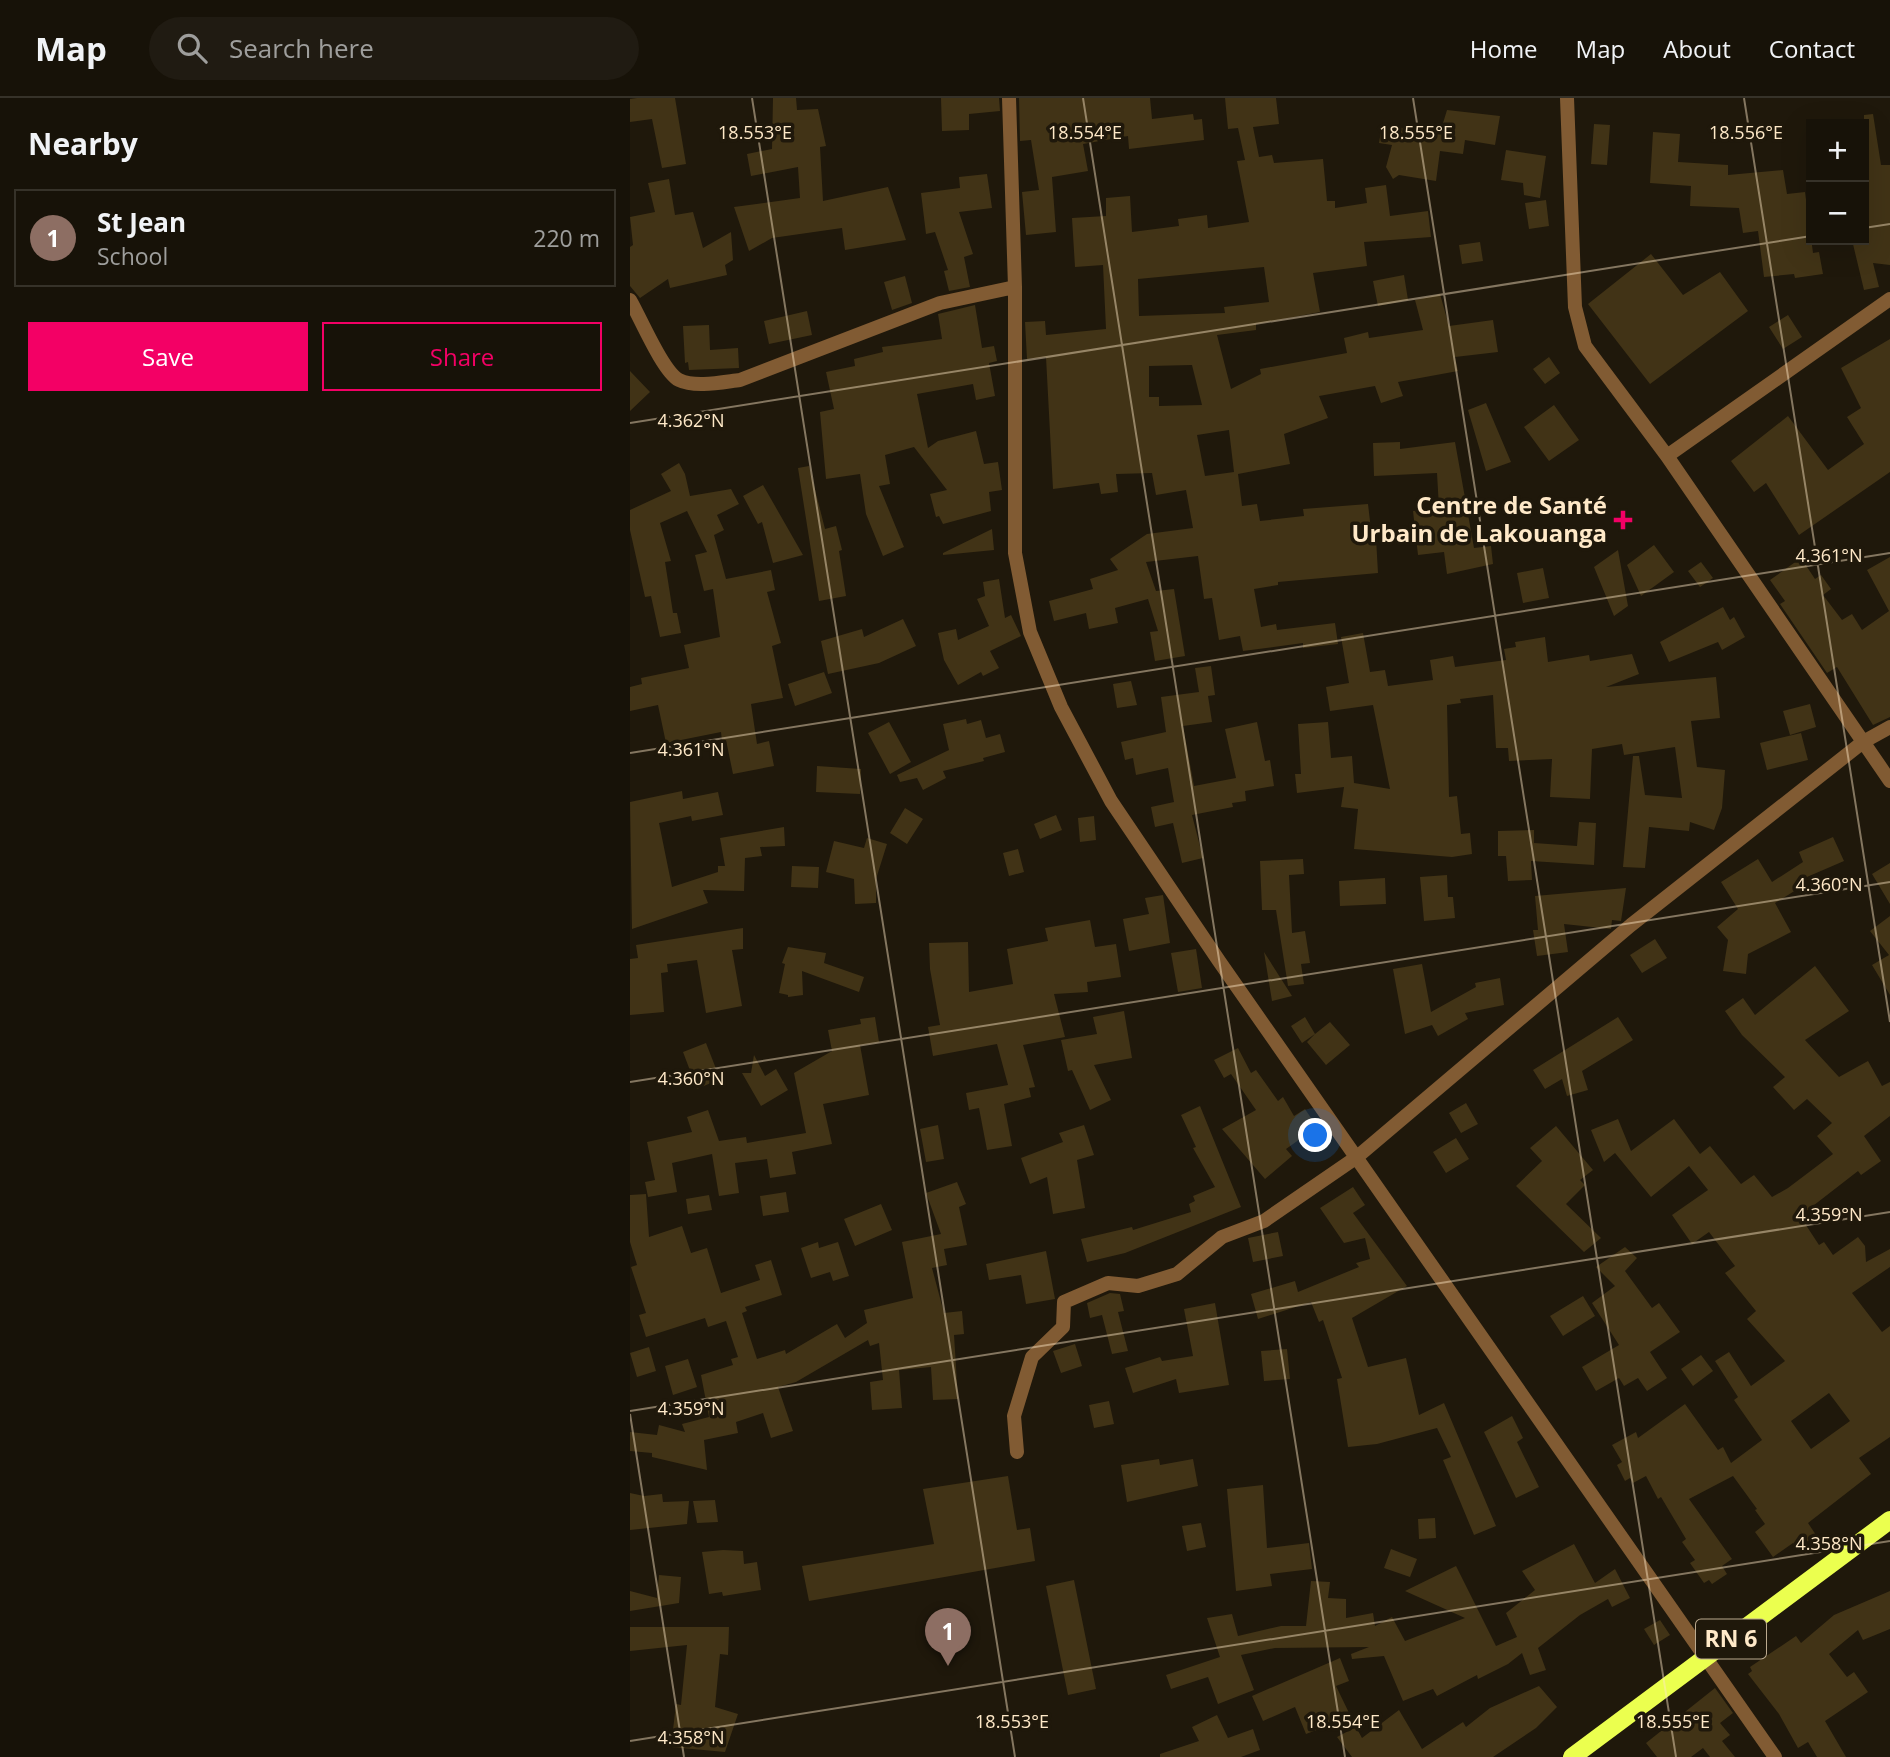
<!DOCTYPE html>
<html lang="en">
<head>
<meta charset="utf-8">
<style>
	body { margin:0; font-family:"Open Sans",sans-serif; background:#201b12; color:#f1f3f6 }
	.controls { position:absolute; right:21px; top:21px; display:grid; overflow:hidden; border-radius:0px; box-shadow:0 7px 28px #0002 }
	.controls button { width:63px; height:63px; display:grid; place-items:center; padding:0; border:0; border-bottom:2px solid #363229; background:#171208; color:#f1f3f6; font:35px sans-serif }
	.you { position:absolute; left:686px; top:1038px; width:24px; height:24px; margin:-18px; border:5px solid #fff; border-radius:50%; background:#1a73e8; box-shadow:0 0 0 10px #1a73e833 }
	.badge { display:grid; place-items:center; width:46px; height:46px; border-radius:50%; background:#f30065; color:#fff; font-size:23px; font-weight:700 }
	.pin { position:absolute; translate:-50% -58px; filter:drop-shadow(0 2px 4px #0008) }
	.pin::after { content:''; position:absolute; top:37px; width:24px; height:21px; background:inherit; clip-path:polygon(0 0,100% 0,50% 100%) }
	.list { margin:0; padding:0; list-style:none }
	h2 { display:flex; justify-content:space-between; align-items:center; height:91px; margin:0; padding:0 28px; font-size:30px }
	h2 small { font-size:23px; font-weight:400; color:#9e9e9c }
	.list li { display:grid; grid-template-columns:46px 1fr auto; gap:21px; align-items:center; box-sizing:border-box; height:98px; margin:0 14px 14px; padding:0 14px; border:2px solid #363229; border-radius:0px }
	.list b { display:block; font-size:26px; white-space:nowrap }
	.list p { margin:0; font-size:23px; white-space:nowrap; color:#9e9e9c }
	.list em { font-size:23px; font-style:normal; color:#9e9e9c }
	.actions { display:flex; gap:14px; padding:21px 28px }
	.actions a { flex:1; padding:16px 0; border:2px solid #f30065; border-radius:0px; text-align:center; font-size:24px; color:#f30065 }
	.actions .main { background:#f30065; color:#fff }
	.icon { flex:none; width:38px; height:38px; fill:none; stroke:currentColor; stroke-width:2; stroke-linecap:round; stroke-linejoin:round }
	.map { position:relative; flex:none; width:1260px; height:1659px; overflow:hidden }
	header { display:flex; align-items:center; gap:42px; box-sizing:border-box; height:98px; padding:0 35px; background:#171208; border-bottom:2px solid #363229 }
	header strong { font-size:33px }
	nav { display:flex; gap:38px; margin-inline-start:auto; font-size:24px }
	.search { width:490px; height:63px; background:#201b12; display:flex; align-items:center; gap:18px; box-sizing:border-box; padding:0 24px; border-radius:38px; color:#9e9e9c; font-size:26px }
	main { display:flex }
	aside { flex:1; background:#171208 }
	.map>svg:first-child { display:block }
	.building { fill:#413316; fill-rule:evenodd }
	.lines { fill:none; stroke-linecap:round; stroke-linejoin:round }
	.street { stroke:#815b33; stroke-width:14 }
	.primary { stroke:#ebff4f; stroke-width:18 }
	.ticks { fill:none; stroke:#ffe9c8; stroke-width:2; stroke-opacity:0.45 }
	.poi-dot { fill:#f30065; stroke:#1f180b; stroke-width:2.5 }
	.labels { text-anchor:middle; stroke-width:7; stroke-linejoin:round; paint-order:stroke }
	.shield { fill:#1f180b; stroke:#bcaa8f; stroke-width:2 }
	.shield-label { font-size:23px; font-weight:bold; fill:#ffe9c8 }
	.poi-label { font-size:24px; font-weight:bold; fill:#ffe9c8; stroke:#1f180b; text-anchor:end }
	.ticks-label { font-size:18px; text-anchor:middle; fill:#ffe9c8; stroke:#1f180b; stroke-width:7; stroke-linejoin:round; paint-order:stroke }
</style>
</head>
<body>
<header>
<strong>Map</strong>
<div class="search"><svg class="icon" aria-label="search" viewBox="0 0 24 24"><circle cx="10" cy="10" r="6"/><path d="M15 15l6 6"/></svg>Search here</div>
<nav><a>Home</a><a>Map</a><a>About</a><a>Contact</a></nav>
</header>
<main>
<aside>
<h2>Nearby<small></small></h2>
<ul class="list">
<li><span class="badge" style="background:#8d6e63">1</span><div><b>St Jean</b><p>School</p></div><em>220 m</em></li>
</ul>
<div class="actions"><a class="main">Save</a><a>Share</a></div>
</aside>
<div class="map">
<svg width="1260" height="1659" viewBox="0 0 1260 1659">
	<rect width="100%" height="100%" fill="#1f180b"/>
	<path class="building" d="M7,0H45L56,66L32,70L22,21L0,24V1Z
		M143,0H166L167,12L188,11L196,48L190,49L193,103L258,89L276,142L215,152L212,130L142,140L119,153L104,109L170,100L168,69L121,78L117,56L142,51Z
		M311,0H369L370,13L339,16V32L312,33Z
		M389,0H520L522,21L563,16L564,22L572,21L574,42L499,51L498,38L453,46L458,73L422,79L426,134L396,137L392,94L409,92L401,42L390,43Z
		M595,0H646L649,26L623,29L629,59L642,57L644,65L693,61L697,103H705V110L737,105L735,90L756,87L760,118L798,113L801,139L734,144L737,168L683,175L690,214L626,226V232L587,237L601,291L631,276L630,271L717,255L714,240L738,234L739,240L793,232L785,202L810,196L819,228L863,222L868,254L825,259L828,273L768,284L773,298L751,305L745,288L689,298L698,320L654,336L660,366L608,376L612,408L627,406L630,423L674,418L673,411L738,406L742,440H746L748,475L648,484V487L624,491L631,529L646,526L647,532L705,525L708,546L673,550V545L613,553L610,538L589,542L582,500L574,501L568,458L516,464L526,493L544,491L555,558L525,563L520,534L528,533L518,501L485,510L488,525L459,531L456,515L424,523L419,503L463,491L460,481L488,472L480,461L517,436L563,430L556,392L526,397L522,375L486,376L488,394L471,396L469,385L423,391L416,259L397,261L395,224L415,223L416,237L476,231L473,167L445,169L442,120L476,118V100L500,98L502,134L549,128L548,121L577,117L578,130L619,124L607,63L615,62L608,30L598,31ZM634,169L639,204L594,209L595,215L509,218L508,181ZM562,267L572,307L529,308V299H519V268ZM599,332L604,374L575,378L567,337Z
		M817,12L870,18L865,47L835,42L833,56L810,53L806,83L769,77L763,81L756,69L762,47L749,45L752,27L810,35Z
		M1243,16L1251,67H1260V167L1243,165L1249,189L1234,192L1222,142H1234V17Z
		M964,26L980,27L977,67L961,66Z
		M1023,34L1050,36L1048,64L1098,67V77L1153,72L1157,96L1175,94L1183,155L1189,154L1193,176L1165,180L1164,176L1134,179L1128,133L1113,135L1109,110L1060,108L1061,88L1020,85Z
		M876,52L916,58L910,100L894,97L893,85L871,82Z
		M357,76L362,110L329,114L343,156L334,159L340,189L319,193L314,173L318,172L305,134L296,136L291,95L330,90L329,79Z
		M39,81L45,117L63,114L73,150L101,134L103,162L95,167L97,177L40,190L38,181L10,200L0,188V149L3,147L0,119L25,114L18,85Z
		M916,102L919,128L899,131L895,105Z
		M850,144L853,163L832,166L829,147Z
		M1021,156L1053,197L1090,174L1118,213L1020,286L958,206Z
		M774,177L778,202L748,208L743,183Z
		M275,178L282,205L262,212L254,184Z
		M345,207L352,250L364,248L367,263L359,265L365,298L346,302L343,286L287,296L298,350L308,343L346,333L354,366L368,364L372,392L359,394L361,413L313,426L309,418L306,419L300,396L317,392L284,349L255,357L260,386L249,388L274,449L253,458L236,416L230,376L196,381L190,314L204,311L196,274L225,268L224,261L253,254L252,249L312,241L308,216Z
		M177,213L182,237L139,246L134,223Z
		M1158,217L1172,239L1153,251L1139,229Z
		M79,227L80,252L108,250L109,270L59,272L58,264L55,265L53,228Z
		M1260,241V374L1169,437L1136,385L1124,394L1101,363L1158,318L1198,372L1234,346L1217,319L1231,310L1211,270Z
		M919,259L930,275L915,286L903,271Z
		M0,273L20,294L0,313Z
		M856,305L881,364L856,373L838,312Z
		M924,307L949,342L919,363L894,329Z
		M770,344V351L825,344L844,450L861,448L863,466L817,476L814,454L788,457L783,413L809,410L807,375L744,378L743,345Z
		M49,365L55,376L60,398L101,391L109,406L87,417L94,432L84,437L96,481L141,472L145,492L137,494L151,545L142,548L153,600L121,606L127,646L139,643L144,668L103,676L96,642L92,643L91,634L36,645L28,607L0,613V589L12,586L11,580L59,570L54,547L90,539L83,491L74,493L65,457L77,454L57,413L30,425L41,463L35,464L43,515H47L51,535L30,539L21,498L15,499L0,432V412L41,393L31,376Z
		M179,368L195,431L206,428L212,452L209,453L216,498L189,503L168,370Z
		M133,387L173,457L143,465L132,424L128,426L113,398Z
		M362,431L364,452L313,457V455Z
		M1024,447L1044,474L1011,498L997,467Z
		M988,452L998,508L984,518L964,469Z
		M1260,459V619L1243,627L1207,569L1197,575L1150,506L1155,503L1140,482L1171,460L1185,481L1191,477L1201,491L1193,497L1212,522L1222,516L1232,532L1259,513L1237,472Z
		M1071,464L1083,480L1070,489L1058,473Z
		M913,470L919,500L893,505L887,475Z
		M369,481L375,520L381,517L391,538L360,553L369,570L353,578L351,574L328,587L314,562L308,535L326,531L328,542L359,528L347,501L355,498L353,484Z
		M1093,509L1100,522L1104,519L1115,539L1092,552L1088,544L1039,564L1030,544Z
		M273,521L286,548L249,565L198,576L191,543L232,531L234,539Z
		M733,535L740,574L755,572L758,588L803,582L800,562L823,558L825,569L876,562L874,551L886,549L885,544L915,539L918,564L959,557L960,563L1002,556L1009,576L976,589L1086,579L1090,620L1061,623L1067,669L1095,672L1092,710L1084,732L1060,724L1059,733L1019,729L1015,770L993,769L1003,658H1009L1015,697L1052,700L1045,649L994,657L992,646L962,651L960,701L920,699L922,661L879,663L878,650H866L863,597L830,601L831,605L817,607L819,699L827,698L831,736L840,735L842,756L822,759L724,751L728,711L711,709L714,689L667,695L665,676H671L668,626L698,624L701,660L722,658L724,685L760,691L743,607L700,613L696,589L719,585L711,539Z
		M581,568L585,597L578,598L582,624L553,628L564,688L606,680L595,631L627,624L635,663L640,662L644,688L615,693L616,703L602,705L603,709L562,717L573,760L552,765L543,725L525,729L521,709L544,704L538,670L506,677L503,660L495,662L491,644L536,634L531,599L569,594L565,570Z
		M194,574L202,595L165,608L158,586Z
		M501,583L507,607L487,610L483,586Z
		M1180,606L1186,629L1160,637L1153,613Z
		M336,621L337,626L351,622L356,640L370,636L375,654L353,660L354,663L313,673L316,680L293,692L287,680L270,684L267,677L319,652L313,626Z
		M259,624L281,664L260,676L238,635Z
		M1171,635L1178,662L1137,672L1130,645Z
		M187,668L231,671L230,696L186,694Z
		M52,693L53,701L88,694L93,717L62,723L61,718L29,725L42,789L88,774V768H95L90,740L154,729L155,748L130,749L132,758L115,760L114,793L73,792L78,805L2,831L0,704Z
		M275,710L293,721L277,746L260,735Z
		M426,717L432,732L410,741L404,726Z
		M464,718L466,742L450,744L448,720Z
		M949,724L966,725L964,767L901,763L902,782L878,783L876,758H868V733L904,732V745L947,748Z
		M1203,739L1214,763L1170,782L1174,787L1145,805L1161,834L1118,856L1116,876L1093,873L1098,842L1087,829L1108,811L1091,784L1128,761L1142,784L1173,764L1169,754Z
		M237,740L257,746L246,781V805L225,806L224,781L196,774L204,743L234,750Z
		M388,751L394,774L379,778L373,755Z
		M673,761L674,776L659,777L662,835L675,833L680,865L671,866L674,886L658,888L646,812H632L630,763Z
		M1260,765V806L1242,776Z
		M162,768L189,769L188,790L161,789Z
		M817,777L818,799H823L825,820L794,823L790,779Z
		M755,780L756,806L710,808L709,783Z
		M996,790L991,823L982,822L981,831L934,826L938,854L907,858L903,832H908L905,798Z
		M533,797L540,845L499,853L493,821L519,816L515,800Z
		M1260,818V897L1242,867L1259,857L1240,833Z
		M460,822L465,849L486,846L491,879L457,884L458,894L424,896L435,939L393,947L405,989L399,990L401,999L374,1006L382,1048L357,1052L349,1010L339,1012L336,995L378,987L367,946L303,958L298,929L310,927L300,871L299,845L338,844L339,894L383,886L377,851L418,843L415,830Z
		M113,830V851L102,852L112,908L76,915L67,862L37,866L38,874L31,875L34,914L0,917V861L8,860L6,847Z
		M1025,841L1037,860L1012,875L1000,857Z
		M158,849L196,855L194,865L234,879L229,894L172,873L173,897L158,899V897L149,895L155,866L152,865Z
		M566,851L572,890L548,894L541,855Z
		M634,854L662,898L642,903Z
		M792,866L801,914L846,889L845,885L870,880L874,907L835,915L838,921L808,938L802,927L775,936L763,871Z
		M1185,868L1219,913L1175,942L1209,979L1238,963L1252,988L1260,984V1018L1234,1038L1251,1063L1231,1077L1228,1073L1170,1118L1189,1147L1194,1144L1203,1157L1228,1139L1235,1148L1236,1164L1260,1151V1169L1222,1195L1252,1234L1260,1228V1339L1229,1360L1241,1376L1178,1425L1186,1437L1167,1451L1163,1445L1143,1459L1125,1434L1135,1426L1125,1412L1127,1411L1103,1378L1059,1401L1102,1461L1092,1468L1097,1476L1082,1486L1079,1482L1074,1485L1060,1465L1065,1462L1052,1444L1056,1441L1031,1399L1028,1401L1016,1378L1003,1385L1000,1380L995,1383L987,1367L992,1364L982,1347L1006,1334L1008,1340L1055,1306L1088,1352L1093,1349L1101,1365L1132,1342L1104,1302L1108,1299L1085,1263L1099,1254L1121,1288L1155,1263L1117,1221L1126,1213L1095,1175L1105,1168L1079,1134L1062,1146L1042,1117L1078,1092L1059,1068L1021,1099L985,1055L974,1064L961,1032L988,1021L1001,1053L1044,1021L1070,1056L1080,1048L1111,1086L1124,1077L1142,1099L1158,1090L1203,1056L1187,1038L1202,1025L1177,1001L1164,1012L1143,989L1155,979L1112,937L1095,913L1113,900L1125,917ZM1199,1295L1220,1323L1181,1351L1161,1323Z
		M494,913L502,960L464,967L481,1002L460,1012L442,972L438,973L431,942L467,936L463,919Z
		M245,919L249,944L230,947L239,997L193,1006L202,1046L162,1054L166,1076L140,1080L137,1061L105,1065L109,1095L89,1098L82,1056L42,1065L47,1094L18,1099L15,1084L25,1082L17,1044L62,1034L57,1019L78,1012L89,1043L116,1039L117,1045L176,1035L164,975L202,953L198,932L231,926L230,921Z
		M675,919L685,936L700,924L720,947L696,967L677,944L685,936L672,945L661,928Z
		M988,919L1003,942L952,973L958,992L937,998L932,981L915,991L903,972Z
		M76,945L90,981L67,991L53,954Z
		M608,950L621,975L626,972L648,1003L653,999L664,1018L675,1011L687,1029L656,1051L662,1058L635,1081L592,1031L626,1012L601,976L594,980L584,962Z
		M124,957L135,978L146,971L158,992L131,1008L112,975H121Z
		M836,1005L848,1026L831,1035L819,1015Z
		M570,1008L611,1109L495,1155L457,1164L451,1141L502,1129L503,1132L561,1114L559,1106L565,1103L563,1098L585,1089L563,1050L566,1049L551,1017Z
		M308,1027L314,1061L296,1064L290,1031Z
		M454,1027L464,1057L447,1062L455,1110L423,1116L417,1079L400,1086L391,1060L433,1044L429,1035Z
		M926,1028L963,1072L950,1082L955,1087L936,1106L971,1140L954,1154L886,1088L912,1063L900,1050Z
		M826,1040L839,1061L816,1075L803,1054Z
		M327,1084L336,1106L329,1109L337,1147L314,1151L317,1167L302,1170L314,1215L332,1213L334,1236L324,1237L328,1301L303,1302L301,1269L269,1272L272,1310L242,1312L240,1284L253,1282L249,1245L240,1248L238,1242L166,1284L148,1289L163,1333L141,1340L133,1315L106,1324L108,1335L74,1342L77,1372L22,1359V1355L0,1353V1334L27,1337L29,1327L55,1334L52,1326L79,1319L71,1277L103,1267L101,1261L108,1259L96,1223L78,1229L75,1220L16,1239L9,1217L16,1215L1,1169L7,1167L0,1144V1097L16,1096L19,1139L52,1128L61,1155L77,1150L91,1195L130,1182L125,1167L141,1162L152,1197L115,1209L117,1213L112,1215L127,1261L155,1252L156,1256L207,1226L215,1240L237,1225L234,1212L283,1200L272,1144L311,1136L296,1095Z
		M723,1089L735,1107L723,1115L777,1188L722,1220L738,1269L776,1260L789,1317L814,1305L866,1428L844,1437L813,1362L821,1359L807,1330L747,1346L718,1349L707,1281L712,1280L693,1222L689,1224L681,1204L628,1221L621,1196L665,1183L668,1194L729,1169L726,1165L740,1161L735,1140L714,1145L690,1110Z
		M156,1094L159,1114L133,1118L130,1098Z
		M79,1097L82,1112L58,1116L56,1101Z
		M251,1106L262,1132L225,1148L214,1121Z
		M648,1134L653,1158L623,1164L618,1140Z
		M188,1144L189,1150L208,1144L219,1178L203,1183L200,1174L181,1180L171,1150Z
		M995,1149L1007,1160L995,1173L1022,1210L1029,1205L1050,1234L1020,1254L1037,1280L1017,1293L1008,1280L994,1288L989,1280L966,1293L952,1269L989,1247L962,1205L985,1188L966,1169Z
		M416,1153L425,1201L396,1206L391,1177L359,1182L356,1166Z
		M480,1195L490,1196L494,1213L488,1214L498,1253L482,1256L472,1217L460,1220L457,1205Z
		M953,1198L965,1218L933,1238L920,1218Z
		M585,1205L599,1287L549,1295L546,1281L503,1295L495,1270L530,1259L532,1263L563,1258L554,1211Z
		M445,1246L452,1268L431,1275L423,1253Z
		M19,1249L26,1273L7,1279L0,1255Z
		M657,1251L660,1281L634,1283L631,1253Z
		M1071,1257L1083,1273L1063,1288L1051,1271Z
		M58,1261L67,1289L43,1297L35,1268Z
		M479,1303L484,1326L464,1330L459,1307Z
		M882,1318L893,1340L887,1344L909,1389L886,1400L854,1334Z
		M529,1361L530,1367L563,1361L568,1388L497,1404L491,1367Z
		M378,1378L387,1432L400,1430L405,1463L179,1503L172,1468L304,1446L293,1391Z
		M633,1387L637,1450L679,1445L682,1471L640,1476L642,1488L606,1493L597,1391Z
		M0,1395L14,1398L32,1396L33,1404L59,1403L57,1426L0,1432Z
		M85,1402L88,1424L67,1425L63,1403Z
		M805,1420L806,1440L789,1441L788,1421Z
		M571,1425L576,1449L557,1453L552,1428Z
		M944,1446L965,1485L985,1471L1000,1500L982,1509L978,1501L950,1517L908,1550L916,1572L900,1577L892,1555L878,1566L848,1581L847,1577L807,1598L803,1591L773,1603L754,1558L722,1561L721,1556L739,1549L645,1550L611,1557L624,1592L588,1606L578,1579L541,1591L536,1577L590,1559L577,1520L602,1516L608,1538L651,1528H676L681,1483L700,1484L698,1500L716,1501V1520L743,1515L745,1528L762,1519L775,1543L835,1520L775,1493L826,1468L866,1548L887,1539L876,1515L905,1492L892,1473Z
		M761,1451L787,1461L780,1479L754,1470Z
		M93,1452L113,1453L114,1466L127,1464L131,1492L93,1498L92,1494L79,1496L72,1454Z
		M29,1477L51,1479L49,1505L0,1513V1493L27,1500Z
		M444,1482L466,1591L438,1597L416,1488Z
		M1260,1493V1531L1233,1542L1228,1532L1199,1556L1217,1579L1224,1574L1238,1594L1195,1623L1216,1659H1187L1178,1644L1168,1650L1149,1616L1118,1576L1122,1573L1120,1569L1166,1538L1171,1545L1204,1517Z
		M1030,1522L1040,1537L1024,1547L1014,1531Z
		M0,1529H99L98,1557L90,1556L85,1609L108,1616L95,1654L41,1649L46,1606L51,1607L57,1547L0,1553Z
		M710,1560L719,1583L706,1588L721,1619L676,1636L665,1609L633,1623L622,1598Z
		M909,1588L927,1609L906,1630L863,1659H722L707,1639L726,1629L732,1640L769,1612L792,1651L833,1624L836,1629L860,1610Z
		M1085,1590L1103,1615L1090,1625L1100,1637L1092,1643L1105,1659H1080L1073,1650L1061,1659H1027L1016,1645Z
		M587,1617L598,1640L623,1631L630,1652L611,1659H530V1656L569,1643L562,1629Z"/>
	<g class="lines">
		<path class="street" d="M379,0L385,189V455L400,534L431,609L481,703L589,863L1145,1659
			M937,0L945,209L955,248L1037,358L1260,683
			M0,202C10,219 33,274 49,282C65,290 93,284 110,282L310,205L385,189
			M1037,358L1260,201
			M387,1354L384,1318L402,1259L433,1229L434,1204L478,1185L508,1188L547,1176L592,1139L634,1123L727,1059L1001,827L1233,644L1260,629"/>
		<path class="primary" d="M942,1659L1260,1422"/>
	</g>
	<path class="ticks" d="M122,0L385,1659M453,0L715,1659M783,0L1046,1659M1114,0L1260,924M1234,130L1260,126M0,325L1181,138M0,655L1260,455M0,984L1260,784M0,1313L1260,1114M0,1316L54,1659M0,1643L1260,1443"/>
	<path class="poi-dot" d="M989.5 411.5h7v7h7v7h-7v7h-7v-7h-7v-7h7z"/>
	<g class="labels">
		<rect class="shield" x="1066" y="1521.5" width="70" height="39" rx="5"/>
		<g class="shield-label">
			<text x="1101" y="1549">RN 6</text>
		</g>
		<g class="poi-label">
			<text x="977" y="416">Centre de Santé<tspan x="977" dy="28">Urbain de Lakouanga</tspan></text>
		</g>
	</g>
	<g class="ticks-label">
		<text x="125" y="41">18.553°E</text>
		<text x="455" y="41">18.554°E</text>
		<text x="786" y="41">18.555°E</text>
		<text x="1116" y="41">18.556°E</text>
		<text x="61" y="329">4.362°N</text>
		<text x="1199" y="464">4.361°N</text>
		<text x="61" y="658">4.361°N</text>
		<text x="1199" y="793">4.360°N</text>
		<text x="61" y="987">4.360°N</text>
		<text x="1199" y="1123">4.359°N</text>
		<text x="61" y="1317">4.359°N</text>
		<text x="1199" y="1452">4.358°N</text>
		<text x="382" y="1630">18.553°E</text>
		<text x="713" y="1630">18.554°E</text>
		<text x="1043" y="1630">18.555°E</text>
		<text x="61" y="1646">4.358°N</text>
	</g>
</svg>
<div class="controls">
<button>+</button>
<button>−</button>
</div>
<div class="you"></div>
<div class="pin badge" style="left:318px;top:1568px;background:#8d6e63">1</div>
</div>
</main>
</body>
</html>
